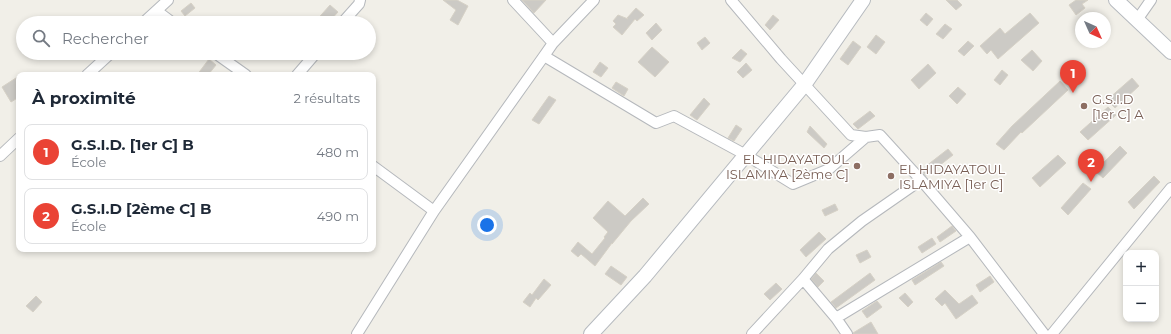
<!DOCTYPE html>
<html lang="fr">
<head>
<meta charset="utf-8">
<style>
	body { margin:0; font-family:Montserrat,sans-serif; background:#f6f6f7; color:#1f2937 }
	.controls { position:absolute; right:12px; bottom:12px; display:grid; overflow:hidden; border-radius:8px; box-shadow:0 2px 6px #0003 }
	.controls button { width:36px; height:36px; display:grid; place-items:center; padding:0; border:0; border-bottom:1px solid #e0e1e3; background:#fff; color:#1f2937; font:20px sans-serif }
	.compass { position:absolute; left:1075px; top:12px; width:36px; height:36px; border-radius:50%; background:#fff; box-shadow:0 2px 6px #0003; rotate:135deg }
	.you { position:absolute; left:487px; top:225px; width:14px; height:14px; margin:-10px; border:3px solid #fff; border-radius:50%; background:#1a73e8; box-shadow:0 0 0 6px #1a73e833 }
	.badge { display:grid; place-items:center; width:26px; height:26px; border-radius:50%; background:#ea4335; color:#fff; font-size:13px; font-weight:700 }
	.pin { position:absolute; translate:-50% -33px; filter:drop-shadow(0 1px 2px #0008) }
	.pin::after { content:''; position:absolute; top:21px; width:14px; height:12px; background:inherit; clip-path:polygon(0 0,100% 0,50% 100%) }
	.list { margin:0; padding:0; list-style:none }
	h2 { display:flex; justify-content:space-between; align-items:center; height:52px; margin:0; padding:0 16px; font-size:17px }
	h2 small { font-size:13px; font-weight:400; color:#747a83 }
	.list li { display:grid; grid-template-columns:26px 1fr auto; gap:12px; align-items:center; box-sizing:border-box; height:56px; margin:0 8px 8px; padding:0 8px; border:1px solid #e0e1e3; border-radius:8px }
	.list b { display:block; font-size:15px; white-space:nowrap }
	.list p { margin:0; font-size:13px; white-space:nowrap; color:#747a83 }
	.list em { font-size:13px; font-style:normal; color:#747a83 }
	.icon { flex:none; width:22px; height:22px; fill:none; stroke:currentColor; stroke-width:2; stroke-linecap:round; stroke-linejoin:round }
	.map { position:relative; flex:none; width:1171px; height:334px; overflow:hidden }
	.search { position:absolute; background:#fff; box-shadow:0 2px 6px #0003; left:16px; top:16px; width:360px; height:44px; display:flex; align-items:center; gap:10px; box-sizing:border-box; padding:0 14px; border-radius:22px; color:#747a83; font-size:15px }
	.panel { position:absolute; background:#fff; box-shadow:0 2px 6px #0003; left:16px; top:72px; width:360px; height:180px; border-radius:8px }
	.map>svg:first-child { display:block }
	.building { fill:#cccac5; stroke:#d6d1c6 }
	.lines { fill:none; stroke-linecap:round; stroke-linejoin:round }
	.street-casing { stroke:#b5b8bc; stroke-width:12 }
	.secondary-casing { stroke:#b6babf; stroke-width:16 }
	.street { stroke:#fff; stroke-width:10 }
	.secondary { stroke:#fff; stroke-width:14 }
	.education-dot { fill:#8d6e63; stroke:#fff; stroke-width:1.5 }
	.labels { text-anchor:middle; stroke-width:3; stroke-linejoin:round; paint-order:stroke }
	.education-label { font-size:13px; fill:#785e54; stroke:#fff; text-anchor:start }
</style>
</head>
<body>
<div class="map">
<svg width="1171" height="334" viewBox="0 0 1171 334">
	<rect width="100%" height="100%" fill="#f1efe8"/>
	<path class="building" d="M443,0H457L468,6L458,25L450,20L456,10Z
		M522,0H546L534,13Z
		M946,0H957L962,5L956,10Z
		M1076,0H1088L1082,4L1085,8L1076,15L1069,5Z
		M191,3L195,8L185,16L181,11Z
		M330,5L338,12L328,23H314Z
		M636,8L644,15L637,21L635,19L622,35L613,27L616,24L613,21L618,15L628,19L627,18Z
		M926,13L933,19L927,26L920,20Z
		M1030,13L1039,23L998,59L991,50L987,54L980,46L1000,28L1005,34Z
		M773,15L779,20L770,30L765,25Z
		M656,23L662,30L652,40L646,33Z
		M945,24L952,29L943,39L936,34Z
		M876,35L885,42L876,54L867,47Z
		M705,37L710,43L702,50L697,43Z
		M853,41L861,47L848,65L840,59Z
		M968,41L974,46L964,56L958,51Z
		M652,47L669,62L655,77L638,62Z
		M741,49L747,54L740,62L732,58Z
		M1032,50L1042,61L1033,71L1021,60Z
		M209,59L216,65L208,75H197Z
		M600,62L608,68L601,77L593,72Z
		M746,63L752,70L743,78L737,72Z
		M928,64L936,73L919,89L911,80Z
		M1002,70L1008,75L1000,85L994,80Z
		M19,76V97L11,102L2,87Z
		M1132,78L1139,86L1115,108L1107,100Z
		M1060,81L1068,90L1022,133L1021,132L1004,150L996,144L1012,126Z
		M616,82L628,89L624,96L612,88Z
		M958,87L966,94L957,104L949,96Z
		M549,96L556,100L539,124L532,120Z
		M704,98L710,104L697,120L690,115Z
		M1108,107L1116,115L1088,140L1080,132Z
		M870,111L875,116L858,129L853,124Z
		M736,125L742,129L734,141L728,138Z
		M810,126L827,144L824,148L807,132Z
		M1120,146L1127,153L1103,178L1095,171Z
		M948,149L953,155L926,176L921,170Z
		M1058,155L1066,163L1040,187L1032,178Z
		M1154,176L1160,182L1134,209L1128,202Z
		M1083,183L1091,189L1068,215L1061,208Z
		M643,198L649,204L631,221L612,244V243L595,266L581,254L578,257L571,251L578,242L592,254L605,238L604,237L608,232L593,218L608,201L625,216Z
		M835,204L838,210L825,216L822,210Z
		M952,226L956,231L940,242L937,237Z
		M819,232L826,239L806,257L800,250Z
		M932,238L936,244L922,253L918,247Z
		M867,250L871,257L860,263L856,255Z
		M941,262L944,266L915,285L912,280Z
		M611,266L627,277L621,285L605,274Z
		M816,273L824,281L818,287L811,279Z
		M870,273L875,280L836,308L831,302Z
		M990,276L994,282L980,292L976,285Z
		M544,279L551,285L538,300L536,298L530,307L523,302L530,293L532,295Z
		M776,283L782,289L770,300L764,294Z
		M945,290L959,304L972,295L978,303L956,319L945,303L942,306L935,299Z
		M905,293L913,302L908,307L899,298Z
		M36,296L42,302L33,312L26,306Z
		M877,301L882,307L867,318L862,311Z
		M871,322L878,334H853V333Z"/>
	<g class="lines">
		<defs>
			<path id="street" d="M513,0L553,43
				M731,0L781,59L851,135L866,137L880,135L921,180L970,237L1044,334
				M157,11L173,23
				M1137,20L1151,0
				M143,23L168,0
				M342,23L359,4L360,0
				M215,53L246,75
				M544,56L656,123L674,116L746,155L793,184L829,169L866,137
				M87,75L111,53
				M297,75L316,53
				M0,156L19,138
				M373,166L434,211
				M803,279L836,318L847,334
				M836,318L970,237
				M357,334L434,211L544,56L553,43L594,0
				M752,334L803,279L828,249L862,221L921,180
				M1052,334L1171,188"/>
			<path id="secondary" d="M1116,0L1171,52
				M591,334L645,276L804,85L863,0"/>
		</defs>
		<use href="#street" class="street-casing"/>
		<use href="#secondary" class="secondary-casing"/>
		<use href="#street" class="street"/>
		<use href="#secondary" class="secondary"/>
	</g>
	<g class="education-dot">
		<circle cx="1084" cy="106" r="4"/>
		<circle cx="857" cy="166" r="4"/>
		<circle cx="891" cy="176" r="4"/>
	</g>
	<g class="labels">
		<g class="education-label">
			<text x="1092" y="104">G.S.I.D<tspan x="1092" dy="15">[1er C] A</tspan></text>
			<text x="849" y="164" text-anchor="end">EL HIDAYATOUL<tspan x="849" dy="15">ISLAMIYA [2ème C]</tspan></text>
			<text x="899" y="174">EL HIDAYATOUL<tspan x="899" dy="15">ISLAMIYA [1er C]</tspan></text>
		</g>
	</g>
</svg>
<div class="controls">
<button>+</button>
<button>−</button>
</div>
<svg class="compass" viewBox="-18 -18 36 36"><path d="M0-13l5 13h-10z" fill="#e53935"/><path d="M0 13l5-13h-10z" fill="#747a83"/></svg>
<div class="you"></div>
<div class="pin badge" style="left:1073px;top:93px">1</div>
<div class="pin badge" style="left:1091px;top:182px">2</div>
<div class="search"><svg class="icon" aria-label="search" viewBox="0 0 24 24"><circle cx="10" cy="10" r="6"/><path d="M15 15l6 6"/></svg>Rechercher</div>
<section class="panel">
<h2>À proximité<small>2 résultats</small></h2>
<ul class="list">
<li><span class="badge">1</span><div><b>G.S.I.D. [1er C] B</b><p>École</p></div><em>480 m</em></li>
<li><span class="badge">2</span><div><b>G.S.I.D [2ème C] B</b><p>École</p></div><em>490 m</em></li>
</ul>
</section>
</div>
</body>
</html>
